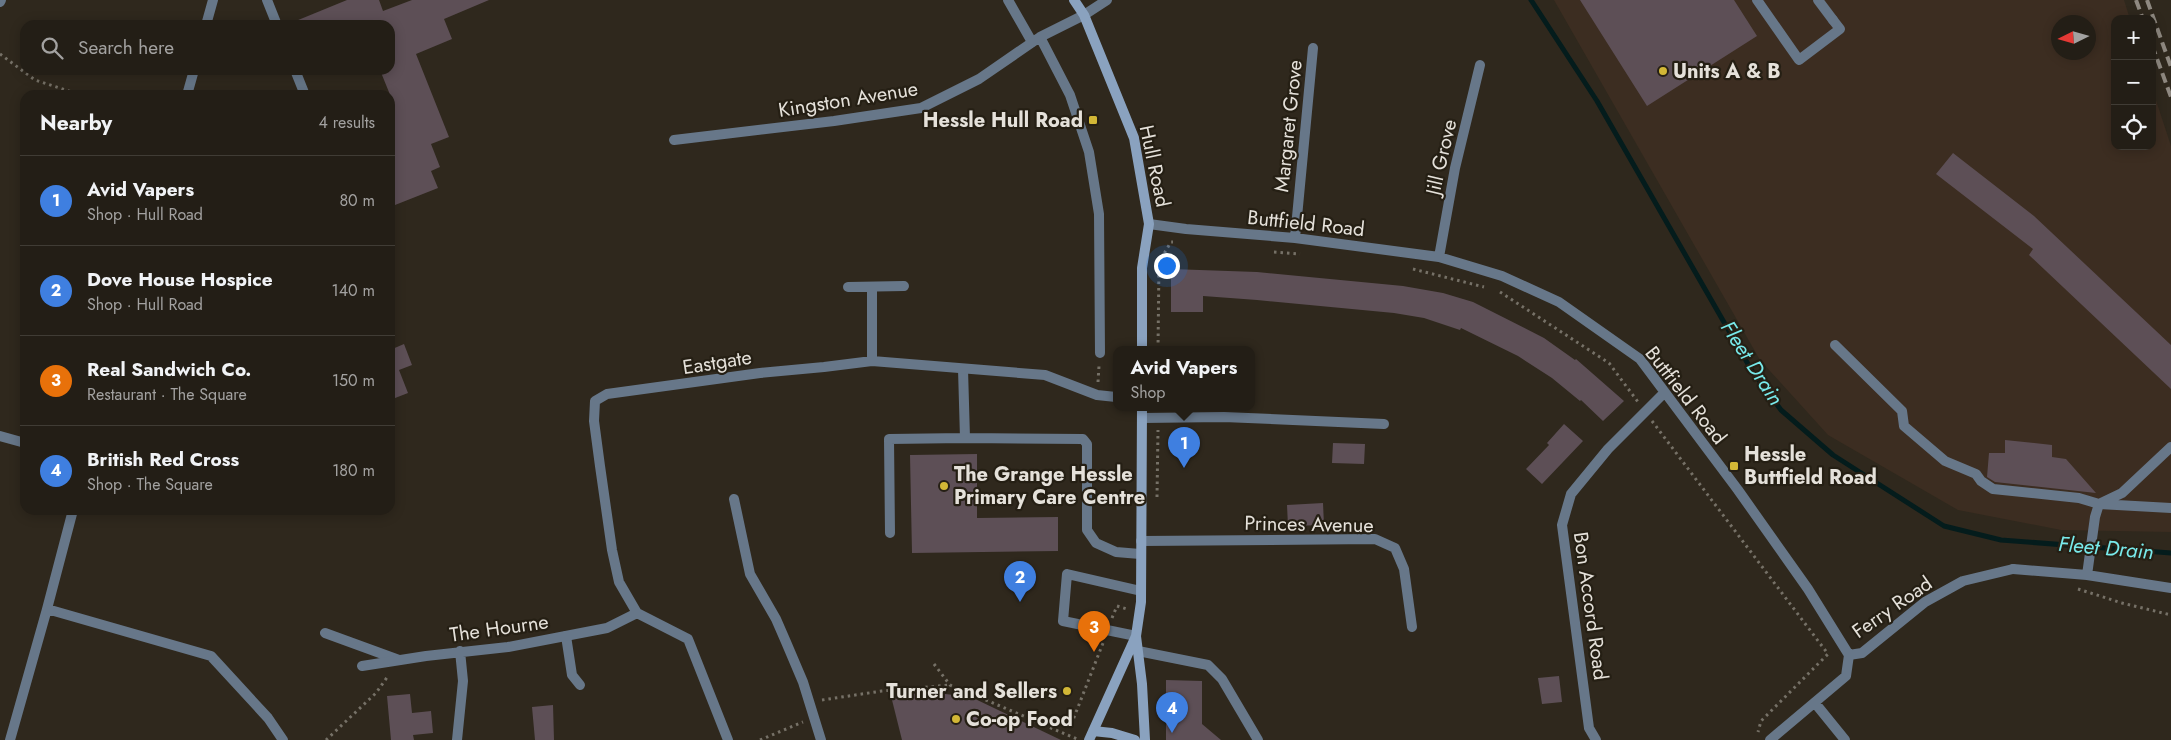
<!DOCTYPE html>
<html lang="en">
<head>
<meta charset="utf-8">
<style>
	body { margin:0; font-family:Jost,sans-serif; background:#2f2b23; color:#f1f3f6 }
	.controls { position:absolute; right:15px; top:15px; display:grid; overflow:hidden; border-radius:10px; box-shadow:0 2px 12px #0003 }
	.controls button { width:45px; height:45px; display:grid; place-items:center; padding:0; border:0; border-bottom:1px solid #403c35; background:#231e16; color:#f1f3f6; font:25px sans-serif }
	.compass { position:absolute; left:2051px; top:15px; width:45px; height:45px; border-radius:50%; background:#231e16; box-shadow:0 2px 12px #0003; rotate:265deg }
	.you { position:absolute; left:1166px; top:265px; width:18px; height:18px; margin:-12px; border:4px solid #fff; border-radius:50%; background:#1a73e8; box-shadow:0 0 0 8px #1a73e833 }
	.badge { display:grid; place-items:center; width:32px; height:32px; border-radius:50%; background:#db2777; color:#fff; font-size:16px; font-weight:700 }
	.pin { position:absolute; translate:-50% -41px; filter:drop-shadow(0 1px 2px #0008) }
	.pin::after { content:''; position:absolute; top:26px; width:18px; height:15px; background:inherit; clip-path:polygon(0 0,100% 0,50% 100%) }
	.popup { position:absolute; left:1113px; top:346px; width:142px; height:65px; box-sizing:border-box; display:grid; place-content:center; border-radius:10px; background:#231e16; filter:drop-shadow(0 1px 4px #0005); font-size:16px; white-space:nowrap; color:#a3a2a1 }
	.popup b { font-size:19px; color:#f1f3f6 }
	.popup::after { content:''; position:absolute; left:50%; top:100%; margin-left:-10px; border:10px solid transparent; border-top-color:#231e16 }
	.list { margin:0; padding:0; list-style:none }
	h2 { display:flex; justify-content:space-between; align-items:center; height:65px; margin:0; padding:0 20px; font-size:21px }
	h2 small { font-size:16px; font-weight:400; color:#a3a2a1 }
	.list li { display:grid; grid-template-columns:32px 1fr auto; gap:15px; align-items:center; box-sizing:border-box; height:90px; padding:0 20px; border-top:1px solid #403c35 }
	.list b { display:block; font-size:19px; white-space:nowrap }
	.list p { margin:0; font-size:16px; white-space:nowrap; color:#a3a2a1 }
	.list em { font-size:16px; font-style:normal; color:#a3a2a1 }
	.icon { flex:none; width:28px; height:28px; fill:none; stroke:currentColor; stroke-width:2; stroke-linecap:round; stroke-linejoin:round }
	.map { position:relative; flex:none; width:2171px; height:740px; overflow:hidden }
	.search { position:absolute; background:#231e16; box-shadow:0 2px 12px #0003; left:20px; top:20px; width:375px; height:55px; display:flex; align-items:center; gap:12px; box-sizing:border-box; padding:0 18px; border-radius:15px; color:#a3a2a1; font-size:19px }
	.panel { position:absolute; background:#231e16; box-shadow:0 2px 12px #0003; left:20px; top:90px; width:375px; height:425px; border-radius:15px }
	.map>svg:first-child { display:block }
	.industrial { fill:#3c2d21; fill-rule:evenodd }
	.lines { fill:none; stroke-linecap:round; stroke-linejoin:round }
	.stream { stroke:#041c1c; stroke-width:5 }
	.building { fill:#5d4f56 }
	.path { stroke:#767167; stroke-width:3; stroke-dasharray:2.5 4; stroke-linecap:butt }
	.lane { stroke:#677789; stroke-width:10 }
	.street { stroke:#677789; stroke-width:10 }
	.secondary { stroke:#8aa2bf; stroke-width:10 }
	.rail { stroke:#8f8981; stroke-width:4; stroke-dasharray:10 5; stroke-linecap:butt }
	.poi-dot { fill:#d2b736; stroke:#251f14; stroke-width:2 }
	.labels { text-anchor:middle; stroke-width:4.5; stroke-linejoin:round; paint-order:stroke }
	.poi-label { font-size:20px; font-weight:bold; fill:#e5e1da; stroke:#251f14; text-anchor:start }
	.street-label { font-size:20px; fill:#e5e1da; stroke:#251f14 }
	.water-label { font-size:21px; font-style:italic; fill:#78eaeb; stroke:#251f14 }
</style>
</head>
<body>
<div class="map">
<svg width="2171" height="740" viewBox="0 0 2171 740">
	<rect width="100%" height="100%" fill="#2f281d"/>
	<path class="industrial" d="M1554,0H2124L2130,19H2115V146H2152V88L2171,146V532L2061,530L1958,510L1828,435L1760,360ZM2058,22H2088V52H2058Z"/>
	<g class="lines">
		<path class="stream" d="M1531,0L1597,101L1752,371L1781,410L1833,455L1944,526L2001,540L2171,553"/>
	</g>
	<path class="building" d="M347,0H379L383,11L412,0H489L444,19L452,39L416,54L449,137L431,144L440,167L431,171L438,188L390,207V109L395,107L380,70H390V25H286Z
		M1580,0H1734L1757,36L1647,106Z
		M1953,153L2034,216L2171,345V389L2029,255L2033,249L1936,174Z
		M1171,269L1257,272L1403,286L1443,293L1473,302L1544,338L1575,360L1576,359L1624,401L1603,421L1581,400L1580,401L1552,378L1518,356L1461,328L1460,330L1424,318L1394,313L1257,300L1203,296V312H1171Z
		M404,344L412,365L399,370L408,393L390,400V350Z
		M1564,424L1583,441L1542,484L1526,469L1549,445L1547,443Z
		M2005,440L2052,445V457L2066,459L2096,493L1995,482L1987,477L1989,453H2005Z
		M1333,443L1365,444L1364,464L1332,463Z
		M977,454V518L1058,517V551L912,553L910,455Z
		M1323,503L1324,525L1288,526L1287,505Z
		M1559,676L1562,702L1542,704L1538,678Z
		M1166,680L1202,681V724L1221,740H1166Z
		M911,690L971,697L1061,740H902L890,692Z
		M410,694L412,713L431,711L433,733L413,735L414,740H391L387,696Z
		M553,705L554,740H535L532,707Z"/>
	<g class="lines">
		<path class="path" d="M0,54L35,80L81,95
			M1274,252L1300,254
			M1413,269L1484,287
			M1500,292L1609,363L1638,402
			M1158,349L1159,262L1171,242H1173
			M1098,382L1099,366
			M1652,421L1828,654L1761,721L1758,732
			M1157,497L1158,430
			M2078,589L2122,603L2171,615
			M1112,618L1117,606L1127,609
			M934,664L950,685L1038,722
			M822,700L882,691L950,685
			M1037,722L1057,725L1073,720L1103,643
			M1044,725L1077,739
			M326,740L376,693L388,676
			M760,740L803,722"/>
		<path class="lane" d="M267,0L277,25
			M1008,0L1032,42
			M1757,0L1799,60L1840,29L1833,20
			M295,70L305,95
			M1835,345L1902,411L1904,426L1945,461L1976,474L1981,481L1993,489L2079,498L2099,504L2095,517L2087,575
			M963,369L965,438L1083,439L1087,444V530L1096,543L1116,552L1140,554
			M2171,447L2122,493L2099,504L2171,508
			M734,499L750,574L776,619L786,642L803,682L821,740
			M890,533L889,439L965,438
			M2013,569L2087,575L2171,588
			M325,633L399,660
			M566,636L572,675L580,685
			M1136,636L1063,621L1067,574L1141,591
			M1138,651L1208,665L1222,679L1258,740"/>
		<path class="street" d="M1818,0L1833,20
			M0,2L1,0
			M206,25L213,0
			M1040,37L1070,95L1089,152L1099,214L1100,353
			M187,95L194,70
			M674,140L834,121L921,108L979,79L1040,37L1084,15L1107,0
			M1149,224L1186,229L1295,238L1439,257L1502,276L1559,302L1640,359L1738,490L1808,589L1849,655
			M1295,238L1313,48
			M1439,257L1455,168L1480,65
			M848,287L904,286
			M872,361V287
			M1142,418L1224,417L1384,424
			M0,436L25,443
			M1141,541L1375,539L1395,548L1404,569L1412,627
			M47,609L211,656L268,718L283,740
			M362,666L426,656L508,647L607,628L637,613
			M1815,703L1845,740
			M10,740L47,609L73,510
			M457,740L463,681L460,651
			M728,740L688,639L637,613L619,582L612,550L600,466L594,421L595,401L607,394L760,373L824,367L872,361L1045,375L1097,395L1116,397
			M1596,740L1589,728L1562,525L1571,494L1608,449L1664,393
			M1770,740L1846,676L1849,655L1862,653L1925,602L1963,581L2013,569"/>
		<path class="secondary" d="M1074,0L1084,15L1134,138L1149,224L1142,268V349
			M1142,407L1141,602L1136,636L1142,684L1145,740
			M1093,731L1112,733L1135,740
			M1089,740L1136,636"/>
		<path class="rail" d="M2136,0L2143,19
			M2147,0L2171,67
			M2152,45L2171,97"/>
	</g>
	<g class="poi-dot">
		<circle cx="1663" cy="71" r="5"/>
		<rect x="1088" y="115" width="10" height="10" rx="2.5"/>
		<rect x="1729" y="461" width="10" height="10" rx="2.5"/>
		<circle cx="944" cy="486" r="5"/>
		<circle cx="1067" cy="691" r="5"/>
		<circle cx="956" cy="719" r="5"/>
	</g>
	<g class="labels">
		<g class="poi-label">
			<text x="1673" y="78">Units A &amp; B</text>
			<text x="1083" y="127" text-anchor="end">Hessle Hull Road</text>
			<text x="1744" y="461">Hessle<tspan x="1744" dy="23">Buttfield Road</tspan></text>
			<text x="954" y="481">The Grange Hessle<tspan x="954" dy="23">Primary Care Centre</tspan></text>
			<text x="1057" y="698" text-anchor="end">Turner and Sellers</text>
			<text x="966" y="726">Co-op Food</text>
		</g>
		<g class="street-label">
			<text transform="translate(848 99) rotate(-9)" y="7">Kingston Avenue</text>
			<text transform="translate(1288 126) rotate(-84)" y="7">Margaret Grove</text>
			<text transform="translate(1441 157) rotate(-77)" y="7">Jill Grove</text>
			<text transform="translate(1155 166) rotate(78)" y="7">Hull Road</text>
			<text transform="translate(1306 223) rotate(6)" y="7">Buttfield Road</text>
			<text transform="translate(717 362) rotate(-9)" y="7">Eastgate</text>
			<text transform="translate(1686 395) rotate(52)" y="7">Buttfield Road</text>
			<text transform="translate(1309 524) rotate(1)" y="7">Princes Avenue</text>
			<text transform="translate(1591 606) rotate(82)" y="7">Bon Accord Road</text>
			<text transform="translate(1892 607) rotate(-35)" y="7">Ferry Road</text>
			<text transform="translate(499 628) rotate(-8)" y="7">The Hourne</text>
		</g>
		<g class="water-label">
			<text transform="translate(1752 363) rotate(57)" y="7">Fleet Drain</text>
			<text transform="translate(2106 548) rotate(5)" y="7">Fleet Drain</text>
		</g>
	</g>
</svg>
<div class="controls">
<button>+</button>
<button>−</button>
<button><svg class="icon" aria-label="locate" viewBox="0 0 24 24"><circle cx="12" cy="12" r="6"/><path d="M12 2v4M12 18v4M2 12h4M18 12h4"/></svg></button>
</div>
<svg class="compass" viewBox="-18 -18 36 36"><path d="M0-13l5 13h-10z" fill="#e53935"/><path d="M0 13l5-13h-10z" fill="#a3a2a1"/></svg>
<div class="you"></div>
<div class="pin badge" style="left:1184px;top:468px;background:#3f7fe0">1</div>
<div class="popup"><b>Avid Vapers</b>Shop</div>
<div class="pin badge" style="left:1020px;top:602px;background:#3f7fe0">2</div>
<div class="pin badge" style="left:1094px;top:652px;background:#e8710a">3</div>
<div class="pin badge" style="left:1172px;top:733px;background:#3f7fe0">4</div>
<div class="search"><svg class="icon" aria-label="search" viewBox="0 0 24 24"><circle cx="10" cy="10" r="6"/><path d="M15 15l6 6"/></svg>Search here</div>
<section class="panel">
<h2>Nearby<small>4 results</small></h2>
<ul class="list">
<li><span class="badge" style="background:#3f7fe0">1</span><div><b>Avid Vapers</b><p>Shop · Hull Road</p></div><em>80 m</em></li>
<li><span class="badge" style="background:#3f7fe0">2</span><div><b>Dove House Hospice</b><p>Shop · Hull Road</p></div><em>140 m</em></li>
<li><span class="badge" style="background:#e8710a">3</span><div><b>Real Sandwich Co.</b><p>Restaurant · The Square</p></div><em>150 m</em></li>
<li><span class="badge" style="background:#3f7fe0">4</span><div><b>British Red Cross</b><p>Shop · The Square</p></div><em>180 m</em></li>
</ul>
</section>
</div>
</body>
</html>
